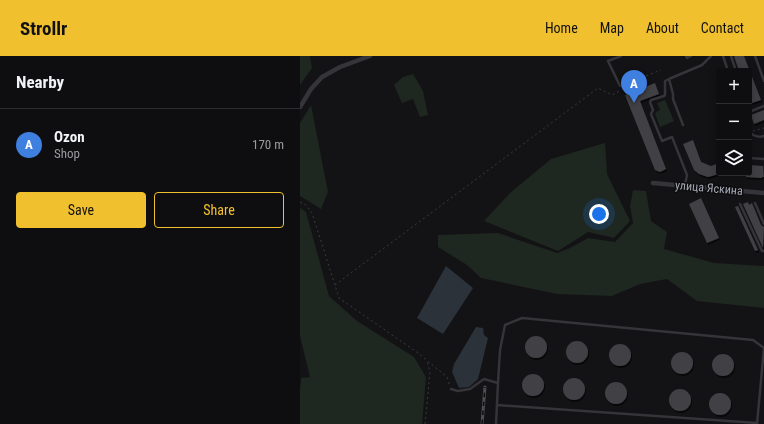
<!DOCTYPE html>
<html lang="en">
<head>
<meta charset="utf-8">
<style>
	body { margin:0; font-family:"Roboto Condensed",sans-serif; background:#171719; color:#f1f3f6 }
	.controls { position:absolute; right:12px; top:12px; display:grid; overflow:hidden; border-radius:4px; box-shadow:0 2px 10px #0003 }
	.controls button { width:36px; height:36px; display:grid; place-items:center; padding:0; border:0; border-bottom:1px solid #2e2e30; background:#0e0e10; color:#f1f3f6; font:20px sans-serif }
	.you { position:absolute; left:299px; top:158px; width:14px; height:14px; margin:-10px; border:3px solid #fff; border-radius:50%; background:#1a73e8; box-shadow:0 0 0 6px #1a73e833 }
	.badge { display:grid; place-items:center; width:26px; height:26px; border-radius:50%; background:#f1c02f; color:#fff; font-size:13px; font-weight:700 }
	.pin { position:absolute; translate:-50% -33px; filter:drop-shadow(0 1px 2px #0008) }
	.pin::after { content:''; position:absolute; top:21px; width:14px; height:12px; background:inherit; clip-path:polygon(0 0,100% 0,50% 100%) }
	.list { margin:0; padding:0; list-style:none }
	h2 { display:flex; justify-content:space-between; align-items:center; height:52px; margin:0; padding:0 16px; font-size:17px }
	h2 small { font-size:13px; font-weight:400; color:#9b9c9f }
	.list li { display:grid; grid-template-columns:26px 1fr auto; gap:12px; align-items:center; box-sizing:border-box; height:72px; padding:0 16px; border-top:1px solid #2e2e30 }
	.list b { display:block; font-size:15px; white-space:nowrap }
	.list p { margin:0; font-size:13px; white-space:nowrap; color:#9b9c9f }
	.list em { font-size:13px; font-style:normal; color:#9b9c9f }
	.actions { display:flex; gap:8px; padding:12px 16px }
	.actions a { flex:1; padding:9px 0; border:1px solid #f1c02f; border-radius:4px; text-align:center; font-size:14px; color:#f1c02f }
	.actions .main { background:#f1c02f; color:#111 }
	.icon { flex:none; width:22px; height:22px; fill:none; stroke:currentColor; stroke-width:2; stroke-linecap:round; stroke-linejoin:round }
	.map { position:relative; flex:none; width:464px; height:368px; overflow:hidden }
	header { display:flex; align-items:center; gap:24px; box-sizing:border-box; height:56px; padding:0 20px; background:#f1c02f; color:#111 }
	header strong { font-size:19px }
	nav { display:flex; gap:22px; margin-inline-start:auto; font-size:14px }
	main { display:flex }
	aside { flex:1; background:#0e0e10 }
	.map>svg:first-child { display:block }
	.green { fill:#1f2721 }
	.water { fill:#2b323a }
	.building { fill:#3f4045; filter:url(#shadow) }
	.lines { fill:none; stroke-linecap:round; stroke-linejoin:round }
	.path { stroke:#3a3b40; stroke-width:1; stroke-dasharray:2 3; stroke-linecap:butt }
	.lane { stroke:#343439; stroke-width:2.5 }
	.street { stroke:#343439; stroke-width:4.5 }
	.rail-casing { stroke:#4d4e54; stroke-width:3 }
	.rail { stroke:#0e0e0f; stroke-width:1.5; stroke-dasharray:4.5; stroke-linecap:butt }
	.labels { text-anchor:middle; stroke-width:3; stroke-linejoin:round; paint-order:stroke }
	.street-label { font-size:12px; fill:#a4a8b5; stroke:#0e0e0f }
</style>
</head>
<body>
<header>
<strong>Strollr</strong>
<nav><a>Home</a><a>Map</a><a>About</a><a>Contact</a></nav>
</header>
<main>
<aside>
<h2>Nearby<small></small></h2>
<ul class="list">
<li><span class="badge" style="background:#3f7fe0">A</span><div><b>Ozon</b><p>Shop</p></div><em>170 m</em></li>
</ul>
<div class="actions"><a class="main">Save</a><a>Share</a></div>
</aside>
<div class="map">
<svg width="464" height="368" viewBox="0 0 464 368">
	<defs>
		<filter id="shadow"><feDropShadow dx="1" dy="2" stdDeviation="0" flood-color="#0009"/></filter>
	</defs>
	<rect width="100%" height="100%" fill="#131315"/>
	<path class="green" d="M0,0H10L12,12L0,29Z
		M113,18L123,35L128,59L120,61L113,43L102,47L94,29L103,21Z
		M365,44L374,65L360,71L355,58L356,56L360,54L357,47Z
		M11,49L28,136L21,153L0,140V67Z
		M305,87L307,118L330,165L314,182L288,176L258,195L184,165L210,137L251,103Z
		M333,134L346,135L351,165L367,176L364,193L414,207L464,210V252L397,245L367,223L340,228L312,240L257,238L181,222L167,209L138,191V179L198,177L257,197L270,192L288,182L315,186L333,167L330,150Z
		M0,152L6,156L29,240L57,265L114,301L126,321L122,368H0V334L1,322L10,321L0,280Z"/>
	<path class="water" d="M146,210L173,232L143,278L117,262Z
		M176,271L183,272L184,279L188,282L178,323L169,331L159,332L152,316L154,308Z"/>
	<path class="building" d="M434,0H444L461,44L452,47L449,40V15H439Z
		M355,27L359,38L340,45L366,113L360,116L355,114L325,39Z
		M464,54V64L454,68L451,59Z
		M393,84L401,106L411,110L419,107V118L408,121L399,118L394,114L383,88Z
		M449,109L463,110L464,121H462V122L446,121V117H449Z
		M401,142L419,182L407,187L389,148Z
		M448,146L449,149L452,147L461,169L464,171L463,192L443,148Z
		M438,150L458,194L455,195L435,151Z
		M225 291a11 11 0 1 1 22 0a11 11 0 1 1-22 0Z
		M266 296a11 11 0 1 1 22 0a11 11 0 1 1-22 0Z
		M309 299a11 11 0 1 1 22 0a11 11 0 1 1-22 0Z
		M371 307a11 11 0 1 1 22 0a11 11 0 1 1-22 0Z
		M412 309a11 11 0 1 1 22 0a11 11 0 1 1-22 0Z
		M222 329a11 11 0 1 1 22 0a11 11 0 1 1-22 0Z
		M263 333a11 11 0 1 1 22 0a11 11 0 1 1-22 0Z
		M305 337a11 11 0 1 1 22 0a11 11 0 1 1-22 0Z
		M369 344a11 11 0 1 1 22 0a11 11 0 1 1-22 0Z
		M409 348a11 11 0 1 1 22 0a11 11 0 1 1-22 0Z"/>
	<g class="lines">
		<path class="path" d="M323,29L361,14
			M453,75L464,72
			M0,146L6,149L12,157L39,242L118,297L147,321L150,330
			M35,229L298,32L312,39L318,36L319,33
			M125,368L130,316L127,305"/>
		<path class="lane" d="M386,0L387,2L391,0
			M423,0L428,15
			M431,0L436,15
			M455,0L464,25
			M369,23L365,25V39L364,40L351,44L350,46L353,54L351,58L362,85L372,81L387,119L385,129
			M320,30L308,5L321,0
			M449,56L464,50
			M383,69L373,43V38L369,23L402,9L411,0
			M449,76C454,80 458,82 464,80
			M449,102L464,103
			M455,147L464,168
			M440,148L462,195H464
			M198,327L200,294L205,269L222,262L453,284L464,292L457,368
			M151,333L158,335L170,333L184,323L198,327L196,368
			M197,349L457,367"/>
		<path class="street" d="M0,51L11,33L22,21L40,11L70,0
			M353,127L464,137"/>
		<defs>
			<path id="rail" d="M182,368L185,331"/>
		</defs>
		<use href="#rail" class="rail-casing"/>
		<use href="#rail" class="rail"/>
	</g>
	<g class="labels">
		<g class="street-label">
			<text transform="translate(409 132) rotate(5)" y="4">улица Яскина</text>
		</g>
	</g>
</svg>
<div class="controls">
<button>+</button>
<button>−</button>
<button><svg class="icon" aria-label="layers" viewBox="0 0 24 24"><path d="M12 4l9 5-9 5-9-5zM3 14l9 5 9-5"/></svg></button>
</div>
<div class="you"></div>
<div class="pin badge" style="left:334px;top:47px;background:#3f7fe0">A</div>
</div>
</main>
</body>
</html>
